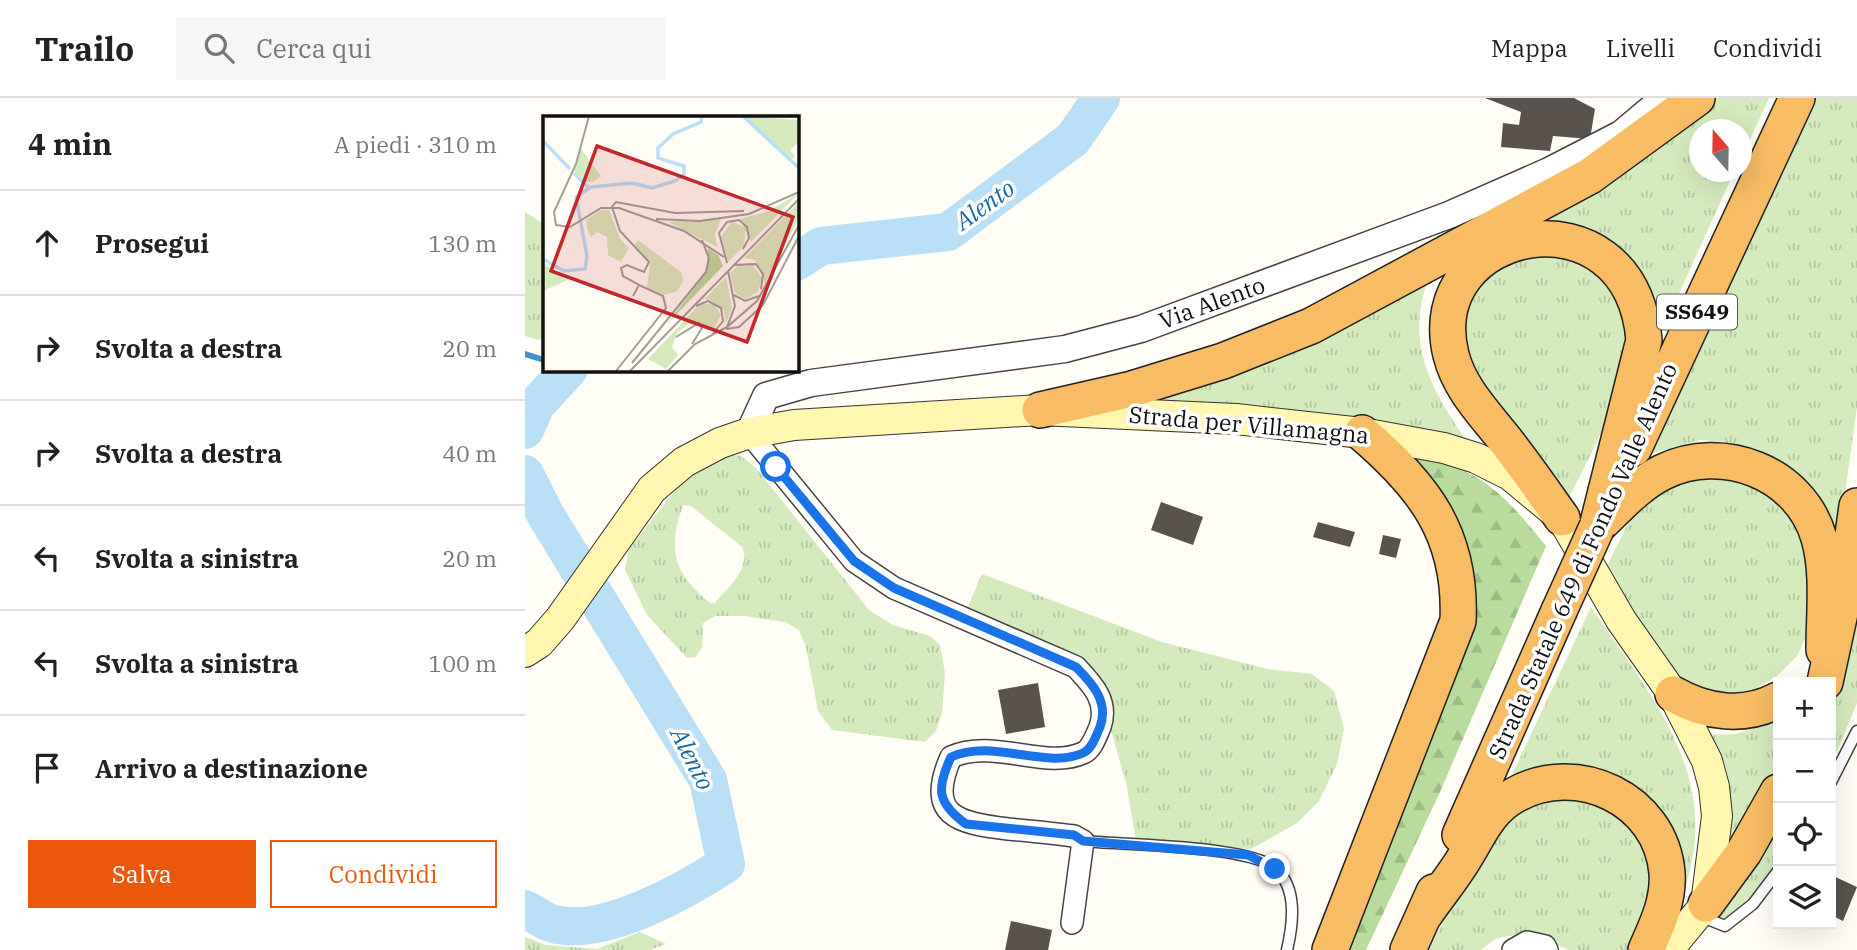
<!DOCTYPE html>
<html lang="it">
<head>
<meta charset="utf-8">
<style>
	body { margin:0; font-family:"IBM Plex Serif",serif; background:#f6f6f6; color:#222 }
	.controls { position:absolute; right:21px; bottom:21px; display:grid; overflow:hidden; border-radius:0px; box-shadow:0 7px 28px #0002 }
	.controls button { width:63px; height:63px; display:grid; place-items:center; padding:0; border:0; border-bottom:2px solid #e0e0e0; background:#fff; color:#222; font:35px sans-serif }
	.compass { position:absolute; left:1164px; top:21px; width:63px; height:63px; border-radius:50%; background:#fff; box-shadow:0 7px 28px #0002; rotate:340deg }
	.stop { position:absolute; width:21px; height:21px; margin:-16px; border:5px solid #1a73e8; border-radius:50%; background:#fff }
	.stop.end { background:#1a73e8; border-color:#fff; box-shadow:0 2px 7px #0008 }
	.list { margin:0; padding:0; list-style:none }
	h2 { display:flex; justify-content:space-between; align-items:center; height:91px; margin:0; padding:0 28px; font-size:30px }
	h2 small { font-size:23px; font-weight:400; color:#767676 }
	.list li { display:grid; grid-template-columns:46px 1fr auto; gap:21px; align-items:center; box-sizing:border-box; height:105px; padding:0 28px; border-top:2px solid #e0e0e0 }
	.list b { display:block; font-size:26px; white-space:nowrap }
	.list em { font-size:23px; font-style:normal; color:#767676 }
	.actions { display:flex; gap:14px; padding:21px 28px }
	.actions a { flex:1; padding:16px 0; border:2px solid #ea580c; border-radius:0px; text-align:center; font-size:24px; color:#ea580c }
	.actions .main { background:#ea580c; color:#fff }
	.icon { flex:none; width:38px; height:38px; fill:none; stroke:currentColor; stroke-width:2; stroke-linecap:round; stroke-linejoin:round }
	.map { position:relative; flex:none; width:1332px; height:852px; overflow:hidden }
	header { display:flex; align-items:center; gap:42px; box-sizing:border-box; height:98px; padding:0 35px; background:#fff; border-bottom:2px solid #e0e0e0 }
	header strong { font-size:33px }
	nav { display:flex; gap:38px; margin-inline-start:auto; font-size:24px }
	.search { width:490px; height:63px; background:#f6f6f6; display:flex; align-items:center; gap:18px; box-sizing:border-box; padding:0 24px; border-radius:0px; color:#767676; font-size:26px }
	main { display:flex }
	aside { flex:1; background:#fff }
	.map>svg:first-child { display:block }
	.grass { fill:url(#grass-tufts); fill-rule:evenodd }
	.forest { fill:url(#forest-firs) }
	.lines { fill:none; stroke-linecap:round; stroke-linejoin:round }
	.stream { stroke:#3f96cf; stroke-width:6 }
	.river { stroke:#b9e0f7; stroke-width:38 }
	.building { fill:#5a524d }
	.service-casing { stroke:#444; stroke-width:13 }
	.minor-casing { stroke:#444; stroke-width:24 }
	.tertiary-casing { stroke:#444; stroke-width:29 }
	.secondary-casing { stroke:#333; stroke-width:32 }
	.trunk-casing { stroke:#222; stroke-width:38 }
	.service { stroke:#fff; stroke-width:10 }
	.minor { stroke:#fff; stroke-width:21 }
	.tertiary { stroke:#fff; stroke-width:26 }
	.secondary { stroke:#fff6b0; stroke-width:30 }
	.trunk { stroke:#f7bc64; stroke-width:35 }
	.trunk-bridge-casing { stroke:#222; stroke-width:38; stroke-linecap:butt }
	.trunk-bridge { stroke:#f7bc64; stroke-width:35 }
	.route { stroke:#1a73e8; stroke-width:9 }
	.labels { text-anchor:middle; stroke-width:7; stroke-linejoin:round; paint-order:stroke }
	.shield { fill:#fff; stroke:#585858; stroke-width:2 }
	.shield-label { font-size:21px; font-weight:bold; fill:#111 }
	.street-label { font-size:23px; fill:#111; stroke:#fff }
	.water-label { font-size:24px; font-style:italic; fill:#1768a6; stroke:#fff }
	.inset-river { fill:none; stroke:#b9e0f7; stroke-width:3.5 }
	.inset-road { fill:none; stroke:#a09f9a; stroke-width:2 }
	.view { fill:#c4262e; fill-opacity:0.15; stroke:#c4262e; stroke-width:3.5 }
	.inset-edge { fill:none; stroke:#111; stroke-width:3.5 }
</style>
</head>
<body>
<header>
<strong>Trailo</strong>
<div class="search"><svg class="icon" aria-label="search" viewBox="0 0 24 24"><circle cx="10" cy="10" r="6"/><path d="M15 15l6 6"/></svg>Cerca qui</div>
<nav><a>Mappa</a><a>Livelli</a><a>Condividi</a></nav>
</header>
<main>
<aside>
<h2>4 min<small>A piedi · 310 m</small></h2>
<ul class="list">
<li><svg class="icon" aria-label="ahead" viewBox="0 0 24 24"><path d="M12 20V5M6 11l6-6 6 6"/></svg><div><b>Prosegui</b></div><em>130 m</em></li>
<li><svg class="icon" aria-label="right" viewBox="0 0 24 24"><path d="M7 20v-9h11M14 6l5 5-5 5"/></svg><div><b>Svolta a destra</b></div><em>20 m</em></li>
<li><svg class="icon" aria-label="right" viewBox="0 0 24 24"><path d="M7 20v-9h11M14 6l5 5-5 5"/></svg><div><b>Svolta a destra</b></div><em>40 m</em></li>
<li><svg class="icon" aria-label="left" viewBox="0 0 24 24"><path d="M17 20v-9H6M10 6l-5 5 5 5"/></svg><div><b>Svolta a sinistra</b></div><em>20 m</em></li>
<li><svg class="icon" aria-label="left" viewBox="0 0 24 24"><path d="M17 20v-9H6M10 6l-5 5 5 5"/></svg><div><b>Svolta a sinistra</b></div><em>100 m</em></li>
<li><svg class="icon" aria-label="arrive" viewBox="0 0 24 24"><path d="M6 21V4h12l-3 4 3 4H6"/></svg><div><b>Arrivo a destinazione</b></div></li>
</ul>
<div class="actions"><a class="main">Salva</a><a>Condividi</a></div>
</aside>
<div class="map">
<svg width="1332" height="852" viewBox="0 0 1332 852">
	<defs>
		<pattern id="grass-tufts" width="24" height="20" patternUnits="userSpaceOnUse" patternTransform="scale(1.75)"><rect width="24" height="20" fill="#d5ebbd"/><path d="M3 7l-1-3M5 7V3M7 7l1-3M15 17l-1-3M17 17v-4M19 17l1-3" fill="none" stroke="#b6c8a1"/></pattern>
		<pattern id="forest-firs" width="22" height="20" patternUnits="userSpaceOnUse" patternTransform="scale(1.75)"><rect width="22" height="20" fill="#b9dc9c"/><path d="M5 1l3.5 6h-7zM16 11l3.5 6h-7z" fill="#9ebc85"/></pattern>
	</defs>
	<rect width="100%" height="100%" fill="#fffdf5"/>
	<path class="grass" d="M1190,0H1244L1217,59L1216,32H1174V74H1209L1133,242L1119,189L983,130L1177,14Z
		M1289,0H1332V309L1311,460L1236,356L1200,344L1175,342L1128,355L1129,344L1180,241Z
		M0,114L19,126V240L13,242L0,238Z
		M977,155L1060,156L1106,210L1103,281L1038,412L944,280L933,218Z
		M906,174C878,242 904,289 943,345L593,305Z
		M202,356L216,358L231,370L344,512L368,527L405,538L415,547L420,575L417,615L411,633L400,644L307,632L293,613L281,549L274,532L260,524L219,518H190L178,525L177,549L171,559L162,560L122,517L100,472L104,451L147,396L165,377ZM158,407L166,408L217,449C226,472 203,489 189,506C180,503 175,496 168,489C144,464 147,438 158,407Z
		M1212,369L1281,430L1285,530L1272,558L1252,578L1225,594L1180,595L1151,582L1080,472L1117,397Z
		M1332,431V605L1306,668V584Z
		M457,476L637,544L743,571L787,576L809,593L819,631L812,666L794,703L772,725L726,751L611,742L601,685L575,594L440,515Z
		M1066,509C1129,602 1203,685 1155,803L1123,717L983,685Z
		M1253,622V677L1194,776L1175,637L1211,636Z
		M1051,694C1068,704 1096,714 1108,728C1142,768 1122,811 1105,852H1044L1005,835L972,840L956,852H904L964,728L976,714Z
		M1253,706C1253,723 1256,744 1253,761C1250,781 1216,813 1199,822L1193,820L1189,811Z
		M115,834L141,846L125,852H0V839L21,847L72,851Z"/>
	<path class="forest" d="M869,355C945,362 975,390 1021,448L915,694L841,852H811L936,524Z"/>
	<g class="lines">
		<path class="stream" d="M0,256L19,262"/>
		<path class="river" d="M271,164L296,148L423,134L548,41L576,0
			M0,332L11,307L44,271
			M0,376L20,416L183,682L201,766C160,793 79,839 29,826C19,824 9,815 0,811"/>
	</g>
	<path class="building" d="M960,0H1049L1070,11L1065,41L1028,38L1025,53L976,49L978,25L994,27L996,14Z
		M636,404L678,419L668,447L626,432Z
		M793,424L830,434L825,449L788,439Z
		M858,437L876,441L871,460L854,456Z
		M513,585L520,629L481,636L473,592Z
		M1306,777L1332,789L1318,823L1306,817Z
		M486,823L527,832L523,852H480Z"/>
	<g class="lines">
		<defs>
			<path id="service" d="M1306,684L1332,633
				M558,743C598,747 722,747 750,770C773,790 768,826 762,852
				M1175,818L1200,828L1228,806L1253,773"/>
			<path id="minor" d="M224,335L329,463L369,490L551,569C567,586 584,603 575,629C571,638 567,651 558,655C521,672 468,640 426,659C400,718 433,725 483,731C505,733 527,735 549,738L558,743L547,825
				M988,852L1002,844L1020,848L1022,852"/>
			<path id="tertiary" d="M224,335L241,298L286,285L540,251L616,231L924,117L1024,73L1096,36L1139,0"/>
			<path id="secondary" d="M0,554L14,545L35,521L127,391L159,364L195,345L224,335L269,327L515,312L711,321L837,335L919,350L951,360L985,377L1037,420L1096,522L1148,596L1182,663L1189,689L1192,718L1181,806L1143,852"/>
			<path id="trunk" d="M515,312L607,291L698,263L786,228L1065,78L1172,0
				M1109,350L1272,0
				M1037,420C1017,392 998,364 977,338C957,313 934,289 926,257C894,127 1106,85 1119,242L1072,429
				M1072,429C1092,410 1113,386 1138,374C1197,345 1275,374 1294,440C1304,475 1299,516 1299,552
				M1300,584L1321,487L1332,408
				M1148,596C1181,615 1219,620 1253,602
				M935,737L1034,513
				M1181,806L1219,754L1253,694
				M900,816C913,797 929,778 940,759C955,735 964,711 990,697C1052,662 1136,701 1142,775C1144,803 1132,827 1121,852
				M805,852L933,523C937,437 899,388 837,335
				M883,852L909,794"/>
		</defs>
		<use href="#service" class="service-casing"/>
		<use href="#minor" class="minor-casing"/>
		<use href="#tertiary" class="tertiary-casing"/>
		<use href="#secondary" class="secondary-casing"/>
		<use href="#trunk" class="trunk-casing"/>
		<use href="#service" class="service"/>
		<use href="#minor" class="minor"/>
		<use href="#tertiary" class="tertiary"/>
		<use href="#secondary" class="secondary"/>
		<use href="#trunk" class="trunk"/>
		<defs>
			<path id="trunk-bridge" d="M1034,513L1072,429"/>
		</defs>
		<use href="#trunk-bridge" class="trunk-bridge-casing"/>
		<use href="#trunk-bridge" class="trunk-bridge"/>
	</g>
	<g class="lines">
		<path class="route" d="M251,369L329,463L369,490L551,569C568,586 584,604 575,629C571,638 567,651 558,655C521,672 468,640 426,659C411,691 412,705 441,726L549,737L558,743L723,757L750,771"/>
	</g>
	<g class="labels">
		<rect class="shield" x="1132" y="196.5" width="80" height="35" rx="5"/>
		<g class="shield-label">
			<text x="1172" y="221">SS649</text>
		</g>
		<g class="street-label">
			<text transform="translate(687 205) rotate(-20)" y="8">Via Alento</text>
			<text transform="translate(724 327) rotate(5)" y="8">Strada per Villamagna</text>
			<text transform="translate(1058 463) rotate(-66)" y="8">Strada Statale 649 di Fondo Valle Alento</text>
		</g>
		<g class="water-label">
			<text transform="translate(460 107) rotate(-36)" y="8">Alento</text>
			<text transform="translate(167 661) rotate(63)" y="8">Alento</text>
		</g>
	</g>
	<g transform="translate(18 18)">
		<rect width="256" height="256" fill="#fffdf5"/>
		<path d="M200,0L255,4V27L247,34L252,40L248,45ZM38,33L58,60L50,66H43L31,55ZM254,78L252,81L208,126L197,103L226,95ZM255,87V104L222,168L212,144L201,142ZM58,94H66L77,123L86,132L78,146L65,139L64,121L54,116L48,121L44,112L43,104ZM178,103L172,118L174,131L125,106ZM189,105L203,112L201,130L185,146L178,121ZM95,124L139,157L140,166L133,176L120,179L104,171L107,148L91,129ZM0,147L12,155L29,162L0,175ZM208,147L219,162L215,176L202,183L192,177L187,157L197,148ZM183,161L189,192L183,207L181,195L162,183ZM157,188H171L178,199L170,215L157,206L145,208L134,217L129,231L135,239L123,253L105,243Z" fill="#d5ebbd"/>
		<path d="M165,132L176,140L180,150L124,208L163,157Z" fill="#b9dc9c"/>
		<path class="inset-river" d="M200,0L256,52M0,25L27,53M31,57L46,72M0,143L21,155L42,153L44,140L33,81L48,71L89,67L109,72L132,65L141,59V50L115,42V32L130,18L158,6L159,0"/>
		<path class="inset-road" d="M46,0L33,48L11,96L13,109L27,111L58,92H76L141,115L181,141M113,103L157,105L206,98L256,76M184,147L176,117L184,106L196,104L204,111L206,122L200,133M191,149L213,148L220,158L218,173M191,179L202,185L216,180M90,180L96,169L80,160L78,152L84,149L101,156L106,146L77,115L69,91L73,86L132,97L201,95M153,190L165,185L178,192L180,205L168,220M184,211L214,185L256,109M183,213L196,211L220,189L256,120M133,221L156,207L159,212L149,228M89,247L163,156L166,142L159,124M73,255L123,192L120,180L96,169M87,255L256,83M125,255L152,228L184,211L192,190L185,155"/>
		<path class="view" d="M54,30L250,101L204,226L8,155Z"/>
		<rect width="256" height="256" class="inset-edge"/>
	</g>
</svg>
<div class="controls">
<button>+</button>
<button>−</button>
<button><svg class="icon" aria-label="locate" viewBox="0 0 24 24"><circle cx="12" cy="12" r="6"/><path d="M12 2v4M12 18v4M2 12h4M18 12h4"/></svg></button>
<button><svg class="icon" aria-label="layers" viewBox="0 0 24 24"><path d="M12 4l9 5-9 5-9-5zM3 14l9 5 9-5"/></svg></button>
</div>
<svg class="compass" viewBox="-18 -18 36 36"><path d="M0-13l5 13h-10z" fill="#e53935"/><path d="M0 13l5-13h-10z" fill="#767676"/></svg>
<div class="stop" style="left:251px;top:369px"></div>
<div class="stop end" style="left:750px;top:771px"></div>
</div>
</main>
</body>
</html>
